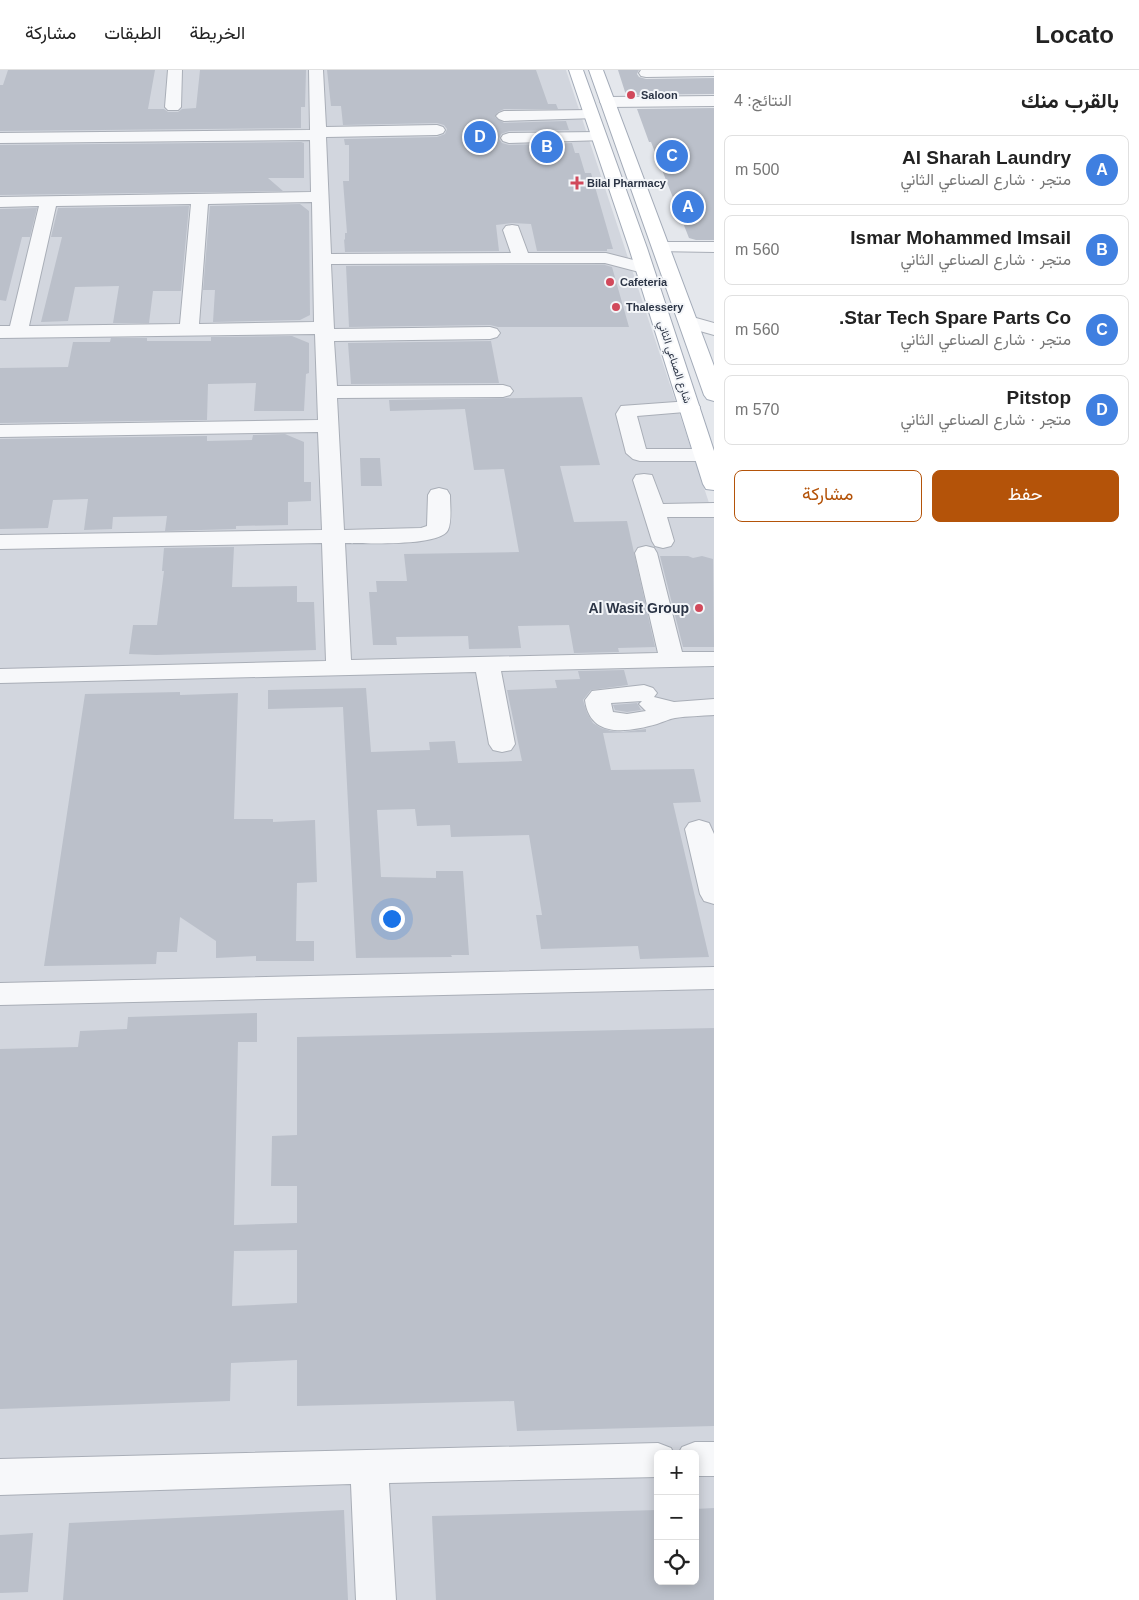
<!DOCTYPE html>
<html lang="ar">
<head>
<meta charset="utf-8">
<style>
	body { margin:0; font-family:Arial,Vazirmatn,sans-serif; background:#f6f6f6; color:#222; direction:rtl }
	.controls { position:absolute; right:15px; bottom:15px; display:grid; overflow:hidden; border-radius:8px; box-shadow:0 2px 12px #0003 }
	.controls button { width:45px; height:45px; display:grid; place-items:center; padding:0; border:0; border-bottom:1px solid #e0e0e0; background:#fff; color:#222; font:25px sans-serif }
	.you { position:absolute; left:391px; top:848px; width:18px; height:18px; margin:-12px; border:4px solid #fff; border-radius:50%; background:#1a73e8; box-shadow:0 0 0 8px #1a73e833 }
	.badge { display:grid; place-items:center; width:32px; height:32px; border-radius:50%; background:#b45309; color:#fff; font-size:16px; font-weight:700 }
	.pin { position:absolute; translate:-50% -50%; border:2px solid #fff; box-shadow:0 1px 5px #0006 }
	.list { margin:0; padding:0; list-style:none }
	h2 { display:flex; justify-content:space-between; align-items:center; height:65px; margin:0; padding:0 20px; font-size:21px }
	h2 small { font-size:16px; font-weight:400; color:#767676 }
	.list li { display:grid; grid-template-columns:32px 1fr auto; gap:15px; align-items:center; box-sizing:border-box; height:70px; margin:0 10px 10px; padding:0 10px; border:1px solid #e0e0e0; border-radius:8px }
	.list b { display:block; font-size:19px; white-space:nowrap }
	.list p { margin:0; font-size:16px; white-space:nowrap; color:#767676 }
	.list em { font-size:16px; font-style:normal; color:#767676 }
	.actions { display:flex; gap:10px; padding:15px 20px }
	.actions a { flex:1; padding:11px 0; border:1px solid #b45309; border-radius:8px; text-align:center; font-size:18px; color:#b45309 }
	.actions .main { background:#b45309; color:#fff }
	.icon { flex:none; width:28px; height:28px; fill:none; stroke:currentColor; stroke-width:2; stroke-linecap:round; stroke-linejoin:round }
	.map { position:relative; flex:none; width:714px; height:1530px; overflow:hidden; direction:ltr }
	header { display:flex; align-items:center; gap:30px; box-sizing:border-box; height:70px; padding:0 25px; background:#fff; border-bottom:1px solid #e0e0e0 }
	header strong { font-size:24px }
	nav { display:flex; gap:28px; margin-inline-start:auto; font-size:18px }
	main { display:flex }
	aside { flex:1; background:#fff }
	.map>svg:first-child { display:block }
	.built { fill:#d2d6de; fill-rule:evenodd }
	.building { fill:#bbc0ca; fill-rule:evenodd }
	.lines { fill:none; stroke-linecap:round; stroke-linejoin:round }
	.minor-casing { stroke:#a9aeb7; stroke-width:2 }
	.major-casing { stroke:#a3abb8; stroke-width:2 }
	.minor { fill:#f7f8fa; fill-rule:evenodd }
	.major { fill:#fff; fill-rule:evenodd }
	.poi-dot { fill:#d1495b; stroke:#f4f6f9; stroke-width:2 }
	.labels { text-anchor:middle; stroke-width:4; stroke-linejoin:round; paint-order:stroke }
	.far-poi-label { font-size:11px; font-weight:bold; fill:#2b3445; stroke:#f4f6f9; text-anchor:start }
	.far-street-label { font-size:11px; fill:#2b3445; stroke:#f4f6f9 }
	.poi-label { font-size:14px; font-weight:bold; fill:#2b3445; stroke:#f4f6f9; text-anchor:end }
</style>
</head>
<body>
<header>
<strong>Locato</strong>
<nav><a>الخريطة</a><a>الطبقات</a><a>مشاركة</a></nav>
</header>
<main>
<aside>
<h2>بالقرب منك<small>النتائج: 4</small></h2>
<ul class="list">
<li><span class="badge" style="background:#3f7fe0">A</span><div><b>Al Sharah Laundry</b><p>متجر · شارع الصناعي الثاني</p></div><em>500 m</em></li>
<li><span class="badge" style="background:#3f7fe0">B</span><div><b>Ismar Mohammed Imsail</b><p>متجر · شارع الصناعي الثاني</p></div><em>560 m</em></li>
<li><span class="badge" style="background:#3f7fe0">C</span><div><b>Star Tech Spare Parts Co.</b><p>متجر · شارع الصناعي الثاني</p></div><em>560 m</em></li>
<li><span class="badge" style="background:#3f7fe0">D</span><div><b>Pitstop</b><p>متجر · شارع الصناعي الثاني</p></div><em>570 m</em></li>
</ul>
<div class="actions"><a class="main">حفظ</a><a>مشاركة</a></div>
</aside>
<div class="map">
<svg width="714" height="1530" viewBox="0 0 714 1530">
	<rect width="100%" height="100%" fill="#e4e7ec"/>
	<path class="built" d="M0,0H566L714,448V1530H0ZM658,1384H695V1511H658Z"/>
	<path class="building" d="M8,0H155L148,39H164L168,42H178L182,39L196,38L200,0H306L305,37H301V58L0,61V15H3Z
		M327,0H536L548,34H556L558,39H504L498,42L495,47L504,53L566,51L569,60L509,61L501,64L499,69L502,73L509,75L572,73L575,83H579L585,103H591L613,179H607V181H537L531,154L512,153L496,155L499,181L345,182L344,169L345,170V163H347L343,111H349V75H345L344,69L437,67L445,64L447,59L444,55L437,53L343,55L341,36H331Z
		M618,0H639L637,4L639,7L646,9L714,8V24L626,25Z
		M714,38V170H696L689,168L651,72H649L637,39Z
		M301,72L304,73V108H268L283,121L0,125V75Z
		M300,134L309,141L310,245L300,250L213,252L215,220H203L210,136Z
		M189,136L181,221H153L149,253H113L119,216L75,217L68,251L41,252L62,167H51L58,138Z
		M37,138L30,167H22L6,231L0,230V139Z
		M501,195H605L612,197L629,257H498L490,255L349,257L346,196Z
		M292,266L309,273V303L306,304L304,341H254L256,313L208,314L207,350L0,353V298L68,297L73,272H110L111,268H147V271H211V267Z
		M491,271L499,313L351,314L348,273Z
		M582,327L600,395L560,396L574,452L627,451L655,577L618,578L619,582L574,583L569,555L518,556L521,578L469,579L468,566L396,567L397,575H373L369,522H377L376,511H407L404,484L519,482L504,399L474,400L465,339L390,341L389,330Z
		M285,364L304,372V412H311V431L288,432V455L236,456V459L165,461L167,446L113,447L112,459L84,460L88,429L53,430L48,458L0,459V369L207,366V371L252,370L253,365Z
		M360,388H380L382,416H361Z
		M234,477L232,517L297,516V532H314L316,580L156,585L129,584L133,555H157L164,501H162L164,478Z
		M660,486H688L693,488L702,486L713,489L714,577H683Z
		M624,600L628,615L591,620L583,630L587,643L593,653L601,658L611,661L623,662L646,659V662L603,663L611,700L694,699L701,732L673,733L709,887L640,889L638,876L541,879L536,845H542L529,765L451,767L450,755L417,756L415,739L377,740L381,807L436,808V801H463L469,885H451L452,887L356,888L343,637L268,639V620L366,618L371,682L430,680L429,672L455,671L458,693L522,691L507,620L557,618L555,610L580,609L578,601Z
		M180,622V625L238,623L234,749H273V752L315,750L317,812L297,813L296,871H314V891H256V886L216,888V871L180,847L177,882H157L156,894L44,896L85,624Z
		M637,633L641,640L627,642L615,640L613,635Z
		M257,943V972H238L234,1155L297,1153V1116H271L272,1066L297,1065V967L714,958V1356L517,1361L514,1331L297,1336V1290L231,1293L230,1331L0,1339V979L78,977L80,961L127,959L128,947ZM297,1180V1233L232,1236L234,1181Z
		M714,1438V1530H436L432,1446L658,1440V1511H695V1439Z
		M344,1440L348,1530H63L69,1453Z
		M33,1463L28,1522L0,1523V1465Z"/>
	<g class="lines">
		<defs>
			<path id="minor" d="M168,0H182L181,37L178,40H168L165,37Z
				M309,0H323L326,57L437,55L443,57L445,60L443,63L437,65L326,67L331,184L511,183L503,160L506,156L512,155L518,156L528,183H606L649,194L652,198L649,202L643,203L605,193L331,194L334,259L490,257L497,259L500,263L497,267L490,269L334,271L337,316L503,315L510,317L513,321L510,325L503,327L337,328L344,460L421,458L427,456L428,425L431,420L439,418L447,420L450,425C450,435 452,451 448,460C440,477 363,473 345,473L351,590L658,583L635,483L638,478L646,476L654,478L657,483L682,582H714V596L501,601L515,674L511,680L502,682L493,680L489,674L476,602L0,613V599L326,591L322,473L0,479V465L322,460L318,362L0,367V355L318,350L315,264L0,268V256H10L39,136L0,137V127L311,122L310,70L0,73V63L310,60ZM312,132L314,252L199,254L208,134ZM191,134L180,254L29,256L56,136Z
				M641,0H714V6L646,7L641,6L639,3Z
				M714,26V36L608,37L603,35L600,32L603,29L608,27Z
				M591,40L596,42L599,45L596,48L504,51L499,49L496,46L499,43L504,41Z
				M598,62L604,64L606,67L604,70L509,73L503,71L501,68L503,65L509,63Z
				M661,172H714V182L655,181L652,177L655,173Z
				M689,246L714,253V265L682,256L680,252L682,248Z
				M690,331L697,333L700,337L697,341L637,346L646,379H705L712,381L714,383L712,389L705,391H640L633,389L626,383L616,344L621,336Z
				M644,404L652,405L663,434L714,433V447H667L674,471L671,476L663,478L655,476L652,471L633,410L636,405Z
				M644,615L653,618L657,623L654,627L674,632L714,629V645C701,646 688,646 675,648C669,649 663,652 657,654C628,662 590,669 585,630L592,621ZM642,631L639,634L646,641L627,644L613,642L611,633Z
				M699,750L709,753L714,764V834L704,831L700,824L685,759L689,753Z
				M714,897V919L0,935V913Z
				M695,1372H714V1406H695V1384H678L682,1377Z
				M658,1373L671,1378L674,1384H658V1407L389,1413L396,1530H356L351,1414L0,1425V1389Z"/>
			<path id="major" d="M569,0H583L647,178L714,381V420L706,419L703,414L629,178Z
				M589,0H603L714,296V331L707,329L704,325Z"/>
		</defs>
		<use href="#minor" class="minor-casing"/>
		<use href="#major" class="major-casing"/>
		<use href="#minor" class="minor"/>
		<use href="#major" class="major"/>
	</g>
	<g class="poi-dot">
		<circle cx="631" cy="25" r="5"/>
		<path d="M574.5 105.5h5v5h5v5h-5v5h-5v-5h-5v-5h5z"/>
		<circle cx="610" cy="212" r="5"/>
		<circle cx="616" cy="237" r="5"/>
		<circle cx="699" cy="538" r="5"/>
	</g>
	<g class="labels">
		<g class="far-poi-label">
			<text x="641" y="29">Saloon</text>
			<text x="587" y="117">Bilal Pharmacy</text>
			<text x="620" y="216">Cafeteria</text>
			<text x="626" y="241">Thalessery</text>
		</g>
		<g class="far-street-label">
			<text transform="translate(675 292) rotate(72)" y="4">شارع الصناعي الثاني</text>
		</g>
		<g class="poi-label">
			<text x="689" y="543">Al Wasit Group</text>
		</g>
	</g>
</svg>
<div class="controls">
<button>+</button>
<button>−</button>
<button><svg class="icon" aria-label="locate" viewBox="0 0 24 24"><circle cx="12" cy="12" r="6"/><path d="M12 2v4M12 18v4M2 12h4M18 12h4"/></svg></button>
</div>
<div class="you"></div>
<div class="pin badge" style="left:688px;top:137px;background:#3f7fe0">A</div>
<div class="pin badge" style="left:547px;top:77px;background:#3f7fe0">B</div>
<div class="pin badge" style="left:672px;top:86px;background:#3f7fe0">C</div>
<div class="pin badge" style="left:480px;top:67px;background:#3f7fe0">D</div>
</div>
</main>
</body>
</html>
